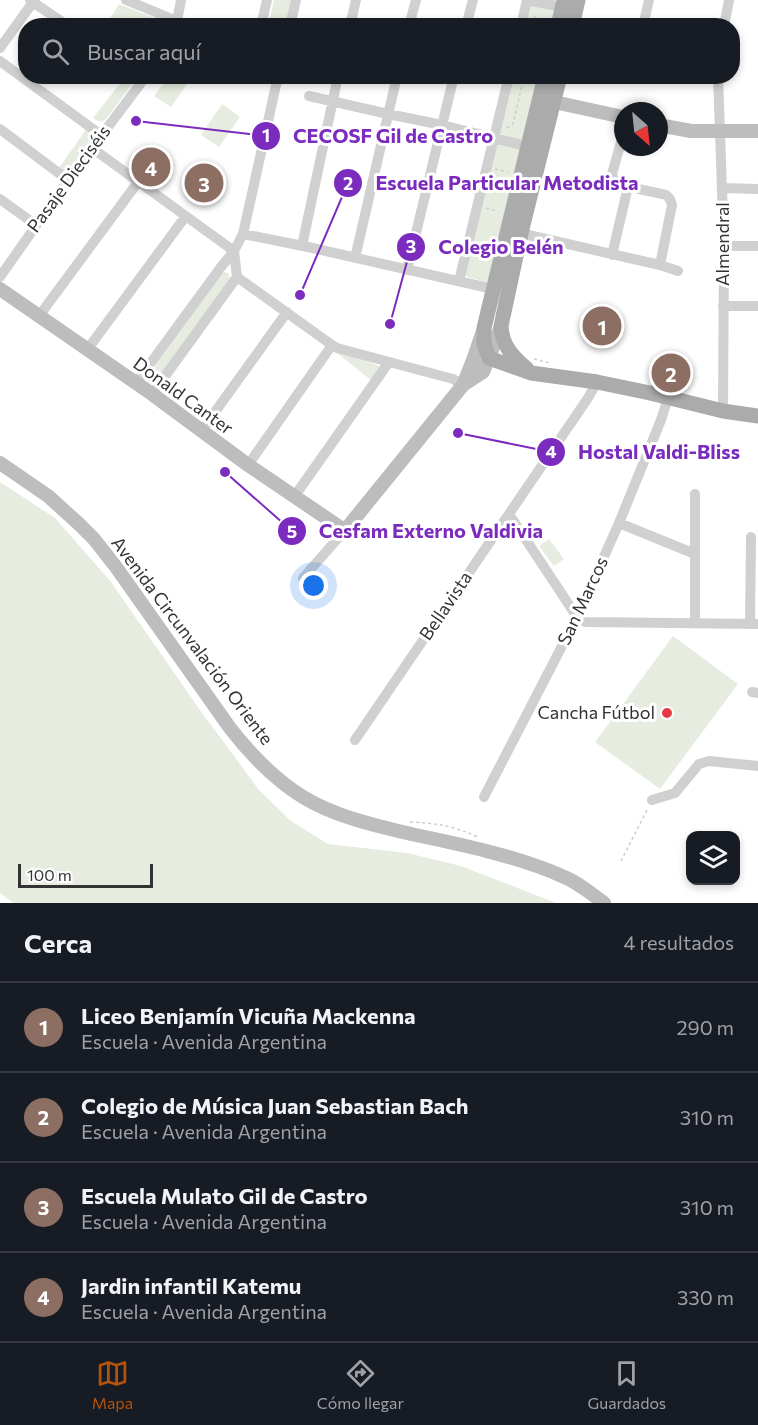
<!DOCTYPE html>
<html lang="es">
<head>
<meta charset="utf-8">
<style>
	body { margin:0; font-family:Commissioner,sans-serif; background:#20242c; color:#f1f3f6 }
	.controls { position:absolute; right:18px; bottom:18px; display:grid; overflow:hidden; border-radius:12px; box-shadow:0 3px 9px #0003 }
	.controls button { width:54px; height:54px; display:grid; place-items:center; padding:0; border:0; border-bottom:2px solid #363941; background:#171b24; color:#f1f3f6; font:30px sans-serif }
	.compass { position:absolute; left:614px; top:102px; width:54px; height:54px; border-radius:50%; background:#171b24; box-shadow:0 3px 9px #0003; rotate:153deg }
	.scale { position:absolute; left:18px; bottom:15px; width:135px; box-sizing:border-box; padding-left:6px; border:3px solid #333; border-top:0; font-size:16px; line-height:21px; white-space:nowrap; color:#333; -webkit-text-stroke:4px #fff; paint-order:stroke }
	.you { position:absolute; left:314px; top:586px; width:21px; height:21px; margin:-15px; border:4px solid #fff; border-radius:50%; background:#1a73e8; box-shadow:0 0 0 9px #1a73e833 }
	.badge { display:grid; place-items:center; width:39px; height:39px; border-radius:50%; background:#b45309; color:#fff; font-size:20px; font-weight:700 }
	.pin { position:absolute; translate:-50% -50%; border:3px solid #fff; box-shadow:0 2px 6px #0006 }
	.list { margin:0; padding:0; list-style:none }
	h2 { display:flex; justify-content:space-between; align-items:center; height:78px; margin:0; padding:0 24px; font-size:26px }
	h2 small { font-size:20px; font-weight:400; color:#9ea1a6 }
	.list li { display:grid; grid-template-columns:39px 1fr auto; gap:18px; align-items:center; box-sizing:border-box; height:90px; padding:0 24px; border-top:2px solid #363941 }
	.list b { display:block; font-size:22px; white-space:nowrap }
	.list p { margin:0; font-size:20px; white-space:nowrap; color:#9ea1a6 }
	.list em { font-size:20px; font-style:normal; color:#9ea1a6 }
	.icon { flex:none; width:33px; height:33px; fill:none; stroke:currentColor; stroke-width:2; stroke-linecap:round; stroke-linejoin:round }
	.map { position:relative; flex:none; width:758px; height:903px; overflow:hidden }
	.search { position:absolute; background:#171b24; box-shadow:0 3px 9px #0003; left:18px; right:18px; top:18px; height:66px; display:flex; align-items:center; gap:15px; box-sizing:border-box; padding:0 21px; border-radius:24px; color:#9ea1a6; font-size:22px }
	.sheet { height:438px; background:#171b24 }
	nav { display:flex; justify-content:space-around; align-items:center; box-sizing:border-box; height:84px; border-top:2px solid #363941; background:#171b24; font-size:16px; color:#9ea1a6 }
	nav a { display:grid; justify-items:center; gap:3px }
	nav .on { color:#b45309 }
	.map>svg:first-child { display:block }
	.green { fill:#e6ecdf }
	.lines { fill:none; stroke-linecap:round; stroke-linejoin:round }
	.path { stroke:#cdcdcd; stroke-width:1.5; stroke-dasharray:3 3; stroke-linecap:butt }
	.lane { stroke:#d0d0d0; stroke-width:5 }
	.street { stroke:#d0d0d0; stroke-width:10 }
	.secondary { stroke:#bdbdbd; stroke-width:14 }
	.primary { stroke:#ababab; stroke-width:15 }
	.poi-dot { fill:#e63946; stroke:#fff; stroke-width:2 }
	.labels { text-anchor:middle; stroke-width:6; stroke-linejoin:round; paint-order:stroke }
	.street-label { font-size:18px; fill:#333; stroke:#fff }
	.poi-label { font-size:18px; fill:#333; stroke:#fff; text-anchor:end }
	.leader { fill:none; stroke:#7b2cbf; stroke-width:2 }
	.callout-dot { fill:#7b2cbf; stroke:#fff; stroke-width:2 }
	.mark-label { font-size:18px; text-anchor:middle; font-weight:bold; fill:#fff }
	.callout-label { font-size:20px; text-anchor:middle; font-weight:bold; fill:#7b2cbf; stroke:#fff; stroke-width:6; stroke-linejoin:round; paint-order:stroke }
</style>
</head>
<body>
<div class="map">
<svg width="758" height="903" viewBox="0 0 758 903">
	<rect width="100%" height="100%" fill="#fff"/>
	<path class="green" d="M274,0H293L287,25L268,26Z
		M529,3L556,11L553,25L523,26Z
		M119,4L170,24L174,25H106Z
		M125,77H133V83L106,119C101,123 99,122 93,118Z
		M192,77L171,107L154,96L168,77Z
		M512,77H541L527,135L521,140L498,134Z
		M222,104L240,117L219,147L201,135Z
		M87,128L94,134V137L70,172L66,173L59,168Z
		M496,141L523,147L490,279L486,282L464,276Z
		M225,272L229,274L230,279L155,385L150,384L146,379L222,273Z
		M338,351L382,367L372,381L337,353Z
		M0,482L55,518L111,582L202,713L229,749L259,790L291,821L328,844L407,853L461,866L556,903H14L0,893Z
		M549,539L564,559L554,566L539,546Z
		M673,636L738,684L660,789L595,742Z"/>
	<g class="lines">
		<path class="path" d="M534,16L541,26
			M507,128L513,124L524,76
			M495,169L508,172
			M486,208L498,211
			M478,251L492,239
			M534,359L550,363
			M410,822C436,823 454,826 478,837
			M621,861L648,808"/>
		<path class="lane" d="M200,76L202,78"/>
		<path class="street" d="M30,0L68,26
			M126,0L177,21L198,26
			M527,0L562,7
			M177,21L181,0
			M261,26L267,0
			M290,26L296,0
			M350,26L356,0
			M409,26L416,0
			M466,26L473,0
			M521,26L527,0
			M643,26L649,0
			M724,26L729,0
			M0,48L33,2
			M0,61L101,135
			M718,76L724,246L723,411
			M309,96L388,114L442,125L534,148
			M0,129L68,180
			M623,135L612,174C613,176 613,178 614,179C620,187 656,192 666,195L670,199L672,205L660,265
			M92,148L234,251L237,277L332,345L337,348L453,379L463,385
			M723,188L758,189
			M0,199L36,225
			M515,232L660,265L678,271
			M243,234L308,247L493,289
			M302,246L338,76
			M724,246H758
			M612,255L628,187
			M355,258L397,76
			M407,270L454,76
			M0,277L68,180L141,83L140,76
			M459,281L509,76
			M723,306H758
			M39,316L138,182
			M87,350L185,217
			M136,383L221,267L234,251L243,234L278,76
			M152,394L237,277
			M202,430L287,312
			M248,465L332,345
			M695,494V623
			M294,497L389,362
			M509,514L577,617L585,622L758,624
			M619,523L695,554
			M303,578L347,528
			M750,624L751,537
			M752,692L758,693
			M355,740L588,398L597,382
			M484,797L577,617L619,523L661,420L668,398
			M652,800L675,793L699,764L709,761L758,766"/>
		<path class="secondary" d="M545,100L623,117
			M659,125L691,131H758
			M0,289L152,394L248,465L341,528H347L463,385L483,372L489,358L501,326
			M463,385L473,360L483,331
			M0,463L48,496L79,524L94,539L116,567L230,728C251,755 274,779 303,797C336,817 374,825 411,834C459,844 517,856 562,876C577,882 591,893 604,903"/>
		<path class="primary" d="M558,26L564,0
			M572,26L578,0
			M545,76L484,328V344L489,358L531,373L597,382L650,393L723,411L758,416
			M527,369C513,357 502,346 501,326L521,233L560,76"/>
	</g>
	<circle class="poi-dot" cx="667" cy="713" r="6"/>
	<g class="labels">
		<g class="street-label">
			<text transform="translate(69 179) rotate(-54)" y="6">Pasaje Dieciséis</text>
			<text transform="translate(723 244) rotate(-90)" y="6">Almendral</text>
			<text transform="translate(183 396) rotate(36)" y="6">Donald Canter</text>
			<text transform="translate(583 601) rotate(-65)" y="6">San Marcos</text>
			<text transform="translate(446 606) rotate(-56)" y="6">Bellavista</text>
			<text transform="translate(192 641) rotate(53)" y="6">Avenida Circunvalación Oriente</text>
		</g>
		<g class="poi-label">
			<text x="655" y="719">Cancha Fútbol</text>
		</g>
	</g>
	<path class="leader" d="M136 121L266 136M300 295L348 183M390 324L411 247M458 433L551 452M225 472L292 531"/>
	<g class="callout-dot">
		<circle cx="136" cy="121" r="6"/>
		<circle cx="300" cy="295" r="6"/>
		<circle cx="390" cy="324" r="6"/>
		<circle cx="458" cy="433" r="6"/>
		<circle cx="225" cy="472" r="6"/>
		<circle cx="266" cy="136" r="15"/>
		<circle cx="348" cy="183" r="15"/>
		<circle cx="411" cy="247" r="15"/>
		<circle cx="551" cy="452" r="15"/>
		<circle cx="292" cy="531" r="15"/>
	</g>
	<g class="mark-label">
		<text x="266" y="142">1</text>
		<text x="348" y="190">2</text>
		<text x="411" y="253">3</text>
		<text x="551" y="458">4</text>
		<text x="292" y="538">5</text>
	</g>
	<g class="callout-label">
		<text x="393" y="143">CECOSF Gil de Castro</text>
		<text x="507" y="190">Escuela Particular Metodista</text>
		<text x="501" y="254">Colegio Belén</text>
		<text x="659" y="459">Hostal Valdi-Bliss</text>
		<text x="431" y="538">Cesfam Externo Valdivia</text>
	</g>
</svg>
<div class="controls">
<button><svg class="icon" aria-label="layers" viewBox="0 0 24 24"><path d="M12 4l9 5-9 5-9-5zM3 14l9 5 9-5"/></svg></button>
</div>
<svg class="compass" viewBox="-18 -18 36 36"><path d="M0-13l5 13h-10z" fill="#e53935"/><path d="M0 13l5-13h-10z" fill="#9ea1a6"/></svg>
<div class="scale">100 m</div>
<div class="you"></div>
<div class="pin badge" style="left:602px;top:326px;background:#8d6e63">1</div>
<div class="pin badge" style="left:671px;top:373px;background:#8d6e63">2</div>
<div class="pin badge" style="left:204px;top:183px;background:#8d6e63">3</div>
<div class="pin badge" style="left:151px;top:167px;background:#8d6e63">4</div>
<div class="search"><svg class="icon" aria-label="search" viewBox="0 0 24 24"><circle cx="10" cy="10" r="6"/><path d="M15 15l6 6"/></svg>Buscar aquí</div>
</div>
<section class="sheet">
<h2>Cerca<small>4 resultados</small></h2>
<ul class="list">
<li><span class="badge" style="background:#8d6e63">1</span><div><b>Liceo Benjamín Vicuña Mackenna</b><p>Escuela · Avenida Argentina</p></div><em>290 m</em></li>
<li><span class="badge" style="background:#8d6e63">2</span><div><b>Colegio de Música Juan Sebastian Bach</b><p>Escuela · Avenida Argentina</p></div><em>310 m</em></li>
<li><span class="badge" style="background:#8d6e63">3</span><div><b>Escuela Mulato Gil de Castro</b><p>Escuela · Avenida Argentina</p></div><em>310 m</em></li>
<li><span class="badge" style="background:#8d6e63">4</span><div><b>Jardin infantil Katemu</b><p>Escuela · Avenida Argentina</p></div><em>330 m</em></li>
</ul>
</section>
<nav>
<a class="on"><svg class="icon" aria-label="map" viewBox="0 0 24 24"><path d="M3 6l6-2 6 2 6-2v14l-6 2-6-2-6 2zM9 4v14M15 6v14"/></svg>Mapa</a>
<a><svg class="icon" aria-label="directions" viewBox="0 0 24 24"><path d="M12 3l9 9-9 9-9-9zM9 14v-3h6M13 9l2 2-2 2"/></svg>Cómo llegar</a>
<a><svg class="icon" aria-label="saved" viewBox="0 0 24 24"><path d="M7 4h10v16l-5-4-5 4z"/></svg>Guardados</a>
</nav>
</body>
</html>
